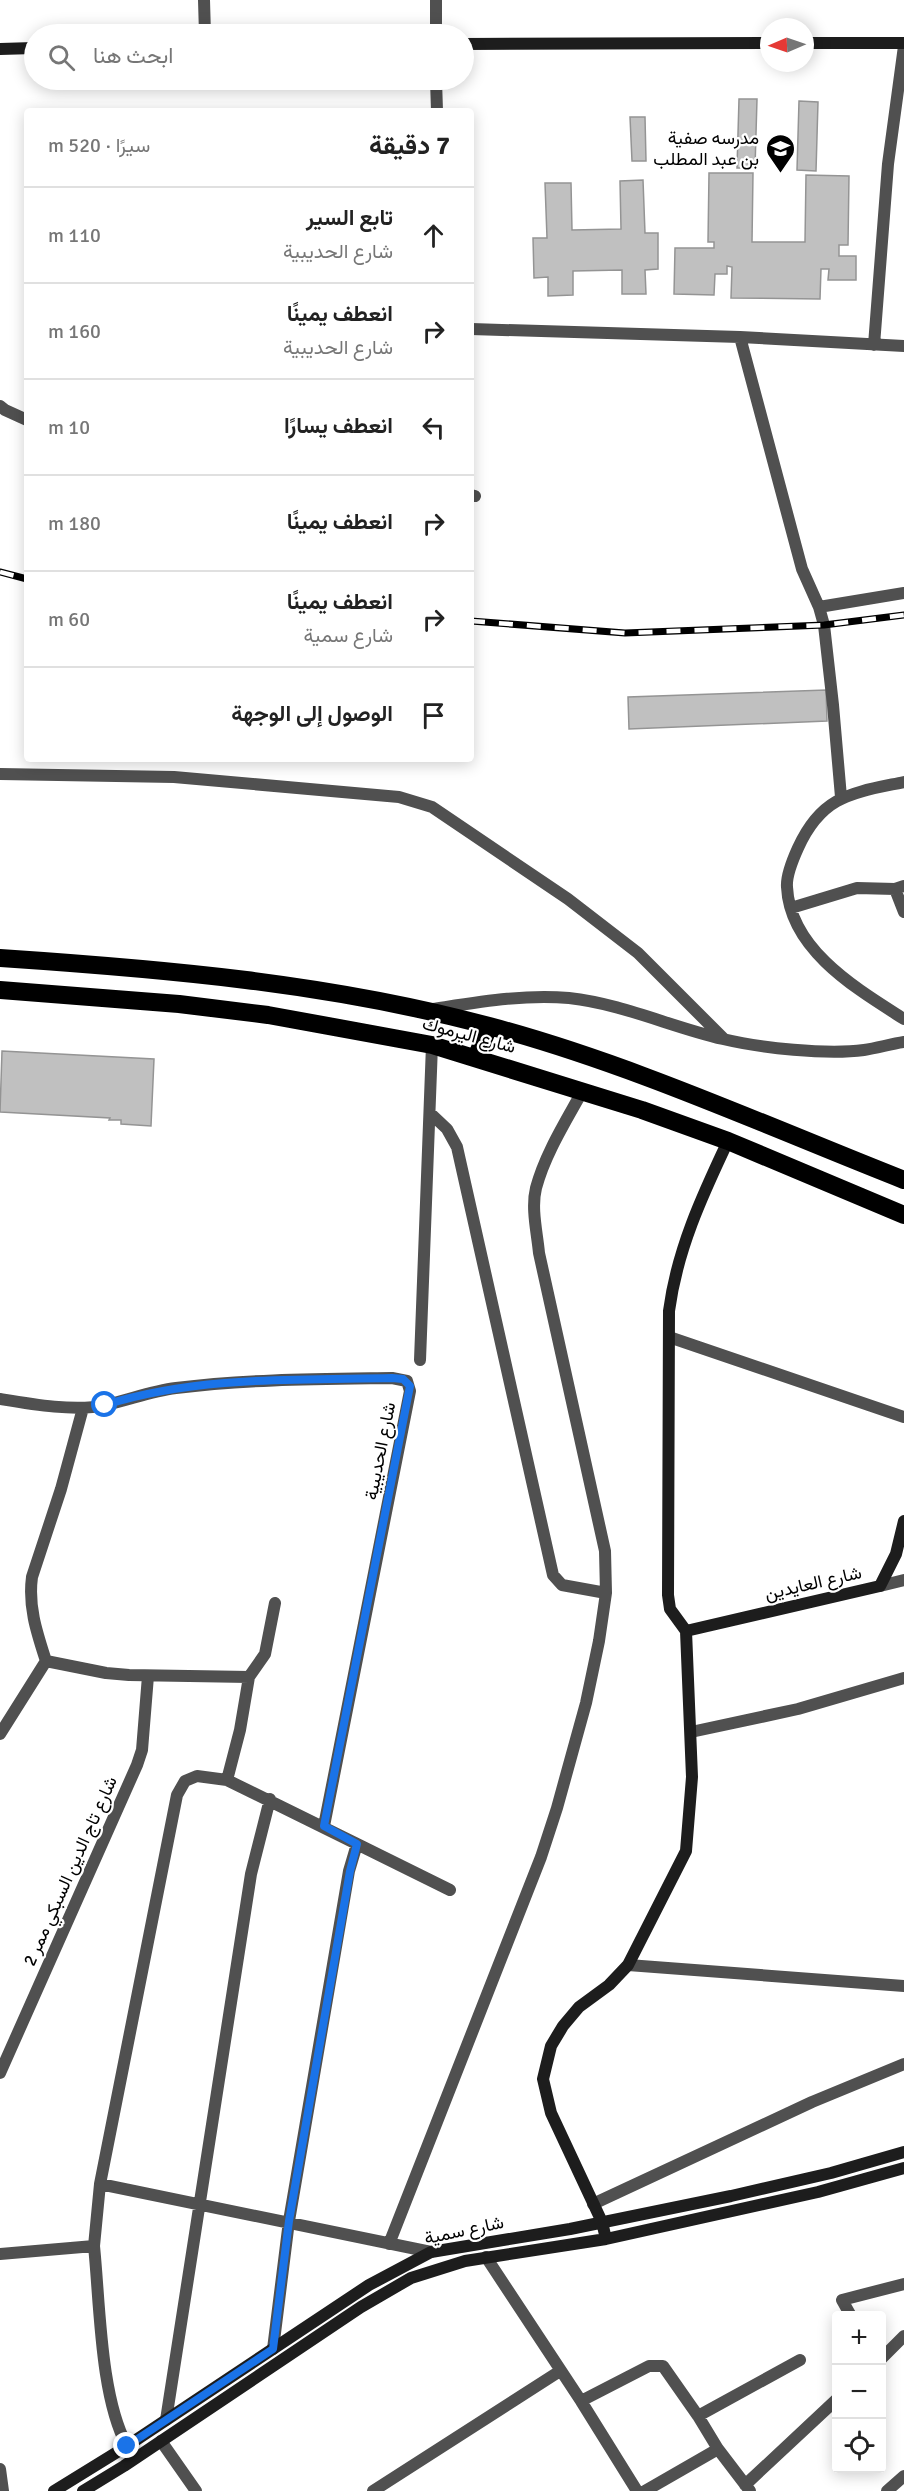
<!DOCTYPE html>
<html lang="ar">
<head>
<meta charset="utf-8">
<style>
	body { margin:0; font-family:Signika,Vazirmatn,sans-serif; background:#f6f6f6; color:#222; direction:rtl }
	.controls { position:absolute; right:18px; bottom:18px; display:grid; overflow:hidden; border-radius:6px; box-shadow:0 3px 15px #0003 }
	.controls button { width:54px; height:54px; display:grid; place-items:center; padding:0; border:0; border-bottom:2px solid #e0e0e0; background:#fff; color:#222; font:30px sans-serif }
	.compass { position:absolute; left:760px; top:18px; width:54px; height:54px; border-radius:50%; background:#fff; box-shadow:0 3px 15px #0003; rotate:268deg }
	.stop { position:absolute; width:18px; height:18px; margin:-14px; border:4px solid #1a73e8; border-radius:50%; background:#fff }
	.stop.end { background:#1a73e8; border-color:#fff; box-shadow:0 2px 6px #0008 }
	.list { margin:0; padding:0; list-style:none }
	h2 { display:flex; justify-content:space-between; align-items:center; height:78px; margin:0; padding:0 24px; font-size:26px }
	h2 small { font-size:20px; font-weight:400; color:#767676 }
	.list li { display:grid; grid-template-columns:39px 1fr auto; gap:18px; align-items:center; box-sizing:border-box; height:96px; padding:0 24px; border-top:2px solid #e0e0e0 }
	.list b { display:block; font-size:22px; white-space:nowrap }
	.list p { margin:0; font-size:20px; white-space:nowrap; color:#767676 }
	.list em { font-size:20px; font-style:normal; color:#767676 }
	.icon { flex:none; width:33px; height:33px; fill:none; stroke:currentColor; stroke-width:2; stroke-linecap:round; stroke-linejoin:round }
	.map { position:relative; flex:none; width:904px; height:2491px; overflow:hidden; direction:ltr }
	.search { position:absolute; background:#fff; box-shadow:0 3px 15px #0003; left:24px; top:24px; width:450px; height:66px; display:flex; align-items:center; gap:15px; box-sizing:border-box; padding:0 21px; border-radius:33px; color:#767676; font-size:22px }
	.panel { position:absolute; background:#fff; box-shadow:0 3px 15px #0003; left:24px; top:108px; width:450px; height:654px; border-radius:6px; direction:rtl }
	.map>svg:first-child { display:block }
	.building { fill:#c0c0c0; stroke:#949494; stroke-width:1.5 }
	.lines { fill:none; stroke-linecap:round; stroke-linejoin:round }
	.street { stroke:#505050; stroke-width:12 }
	.secondary { stroke:#1d1d1d; stroke-width:12 }
	.highway { stroke:#000; stroke-width:18 }
	.rail-casing { stroke:#000; stroke-width:7 }
	.rail { stroke:#fff; stroke-width:4.5; stroke-dasharray:14; stroke-linecap:butt }
	.route { stroke:#1a73e8; stroke-width:8 }
	.labels { text-anchor:middle; stroke-width:4.5; stroke-linejoin:round; paint-order:stroke }
	.poi-label { font-size:18px; fill:#000; stroke:#fff; text-anchor:end }
	.street-label { font-size:18px; fill:#000; stroke:#fff }
</style>
</head>
<body>
<div class="map">
<svg width="904" height="2491" viewBox="0 0 904 2491">
	<rect width="100%" height="100%" fill="#fff"/>
	<path class="building" d="M739,99H757L755,168H737Z
		M799,101L818,102L816,171L797,170Z
		M630,117H645L646,161H632Z
		M709,173H753L752,242H805L806,175L849,176L848,245H839V256H856V280H828L829,269H821L820,299L731,298L732,267L727,266V274H715L714,295L674,294L675,248H714V242H708Z
		M643,180L645,233H658V269L645,270L646,294H622V270L573,271V295L548,296V277L534,278L533,238H547L545,183H571L572,230L621,229L620,181Z
		M826,690L827,721L629,729L628,697Z
		M2,1051L154,1059L151,1126L121,1124V1120H109L110,1118L0,1112Z"/>
	<g class="lines">
		<path class="street" d="M204,0L205,34
			M436,0V34
			M436,80L437,111
			M471,329L740,337L904,346
			M740,337L802,569L819,607L824,625L833,705L841,797
			M874,345L888,164L904,46
			M0,406L5,410L27,420
			M471,495L475,496
			M819,607L904,593
			M0,774L174,777L399,797L432,807L568,899L638,953L724,1039
			M904,782C852,793 822,795 798,848C793,859 786,875 787,887C790,950 857,989 904,1019
			M895,889L904,912
			M791,908L857,888L895,889L904,886
			M433,1009C479,1002 524,994 569,998C623,1004 671,1027 723,1039C761,1048 826,1055 864,1050C877,1048 891,1044 904,1042
			M430,1113L447,1129L457,1147L553,1575L562,1585L606,1593
			M669,1337L904,1417
			M420,1360L432,1045
			M0,1399C30,1404 76,1412 105,1405C129,1400 151,1391 176,1388C248,1379 320,1379 392,1378L407,1381L410,1391L324,1826
			M880,1586L904,1580
			M46,1661L106,1673L129,1675L249,1677L265,1654L275,1603
			M46,1661C37,1633 28,1607 32,1577L61,1489L83,1408
			M691,1732L798,1709L904,1678
			M0,1734L46,1661
			M227,1780L240,1730L249,1677
			M357,1844L450,1890
			M628,1965L904,1986
			M0,2073L137,1765L142,1750L148,1676
			M100,2184L431,2252
			M593,2204L812,2102L904,2064
			M389,2244L541,1857L557,1808L586,1703L599,1641L606,1593L605,1551L539,1253C537,1232 531,1208 536,1188C545,1154 566,1121 583,1090
			M0,2254L94,2246
			M486,2257L581,2401L637,2491
			M851,2316L842,2300L904,2284
			M882,2358L904,2336
			M581,2401L649,2366H663L698,2416L718,2449L750,2491
			M698,2416L800,2360
			M166,2420L251,1874L270,1799
			M161,2441L196,2491
			M127,2446C100,2396 100,2304 94,2246L100,2184L177,1795L185,1781L197,1776L227,1780L357,1844L349,1871L289,2221L273,2349
			M0,2469L3,2491
			M745,2485L836,2400
			M373,2491L560,2371
			M645,2491L718,2449
			M887,2491L904,2476"/>
		<path class="secondary" d="M805,43H904
			M464,44L769,43
			M0,49L34,48
			M686,1631L880,1586L896,1554L904,1521
			M606,2239L602,2222L551,2113L543,2079L551,2046L563,2026L579,2007L609,1985L628,1965L686,1851L692,1777L686,1631L670,1609L668,1595L669,1311C677,1250 702,1196 728,1141
			M54,2491L127,2446L369,2285L431,2252L570,2229L731,2196L831,2173L904,2152
			M83,2491L124,2466L361,2307L411,2278L465,2261L606,2239L818,2192L904,2168"/>
		<path class="highway" d="M0,958C164,969 329,983 489,1026C629,1063 769,1127 904,1180
			M0,990L179,1004L268,1015L432,1045L642,1110L728,1141L904,1215
			M476,1058L489,1026"/>
		<defs>
			<path id="rail" d="M0,572L27,579
				M471,621L625,633L824,625L904,615"/>
		</defs>
		<use href="#rail" class="rail-casing"/>
		<use href="#rail" class="rail"/>
	</g>
	<g class="lines">
		<path class="route" d="M105,1405C196,1376 297,1380 392,1378L403,1379L410,1386L324,1826L357,1844L350,1871L289,2221L273,2349L127,2446"/>
	</g>
	<defs>
		<symbol id="school-pin" viewBox="-11 -11 22 30"><path d="M0 17L-7.5 6A9.5 9.5 0 1 1 7.5 6Z" fill="#000" stroke="#fff"/><path d="M0-5L7-2L0 1L-7-2ZM-4 1L0 2.5L4 1V4Q0 6-4 4Z" fill="#fff"/></symbol>
	</defs>
	<g fill-rule="evenodd">
		<use href="#school-pin" x="764" y="132" width="33" height="45"/>
	</g>
	<g class="labels">
		<g class="poi-label">
			<text x="759" y="144">مدرسه صفية<tspan x="759" dy="21">بن عبد المطلب</tspan></text>
		</g>
		<g class="street-label">
			<text transform="translate(469 1035) rotate(15)" y="6">شارع اليرموك</text>
			<text transform="translate(380 1451) rotate(-79)" y="6">شارع الحديبية</text>
			<text transform="translate(813 1583) rotate(-13)" y="6">شارع العايدين</text>
			<text transform="translate(70 1871) rotate(-66)" y="6">شارع تاج الدين السبكي ممر 2</text>
			<text transform="translate(464 2230) rotate(-12)" y="6">شارع سمية</text>
		</g>
	</g>
</svg>
<div class="controls">
<button>+</button>
<button>−</button>
<button><svg class="icon" aria-label="locate" viewBox="0 0 24 24"><circle cx="12" cy="12" r="6"/><path d="M12 2v4M12 18v4M2 12h4M18 12h4"/></svg></button>
</div>
<svg class="compass" viewBox="-18 -18 36 36"><path d="M0-13l5 13h-10z" fill="#e53935"/><path d="M0 13l5-13h-10z" fill="#767676"/></svg>
<div class="stop" style="left:105px;top:1405px"></div>
<div class="stop end" style="left:127px;top:2446px"></div>
<div class="search"><svg class="icon" aria-label="search" viewBox="0 0 24 24"><circle cx="10" cy="10" r="6"/><path d="M15 15l6 6"/></svg>ابحث هنا</div>
<section class="panel">
<h2>7 دقيقة<small>سيرًا · 520 m</small></h2>
<ul class="list">
<li><svg class="icon" aria-label="ahead" viewBox="0 0 24 24"><path d="M12 20V5M6 11l6-6 6 6"/></svg><div><b>تابع السير</b><p>شارع الحديبية</p></div><em>110 m</em></li>
<li><svg class="icon" aria-label="right" viewBox="0 0 24 24"><path d="M7 20v-9h11M14 6l5 5-5 5"/></svg><div><b>انعطف يمينًا</b><p>شارع الحديبية</p></div><em>160 m</em></li>
<li><svg class="icon" aria-label="left" viewBox="0 0 24 24"><path d="M17 20v-9H6M10 6l-5 5 5 5"/></svg><div><b>انعطف يسارًا</b></div><em>10 m</em></li>
<li><svg class="icon" aria-label="right" viewBox="0 0 24 24"><path d="M7 20v-9h11M14 6l5 5-5 5"/></svg><div><b>انعطف يمينًا</b></div><em>180 m</em></li>
<li><svg class="icon" aria-label="right" viewBox="0 0 24 24"><path d="M7 20v-9h11M14 6l5 5-5 5"/></svg><div><b>انعطف يمينًا</b><p>شارع سمية</p></div><em>60 m</em></li>
<li><svg class="icon" aria-label="arrive" viewBox="0 0 24 24"><path d="M6 21V4h12l-3 4 3 4H6"/></svg><div><b>الوصول إلى الوجهة</b></div></li>
</ul>
</section>
</div>
</body>
</html>
